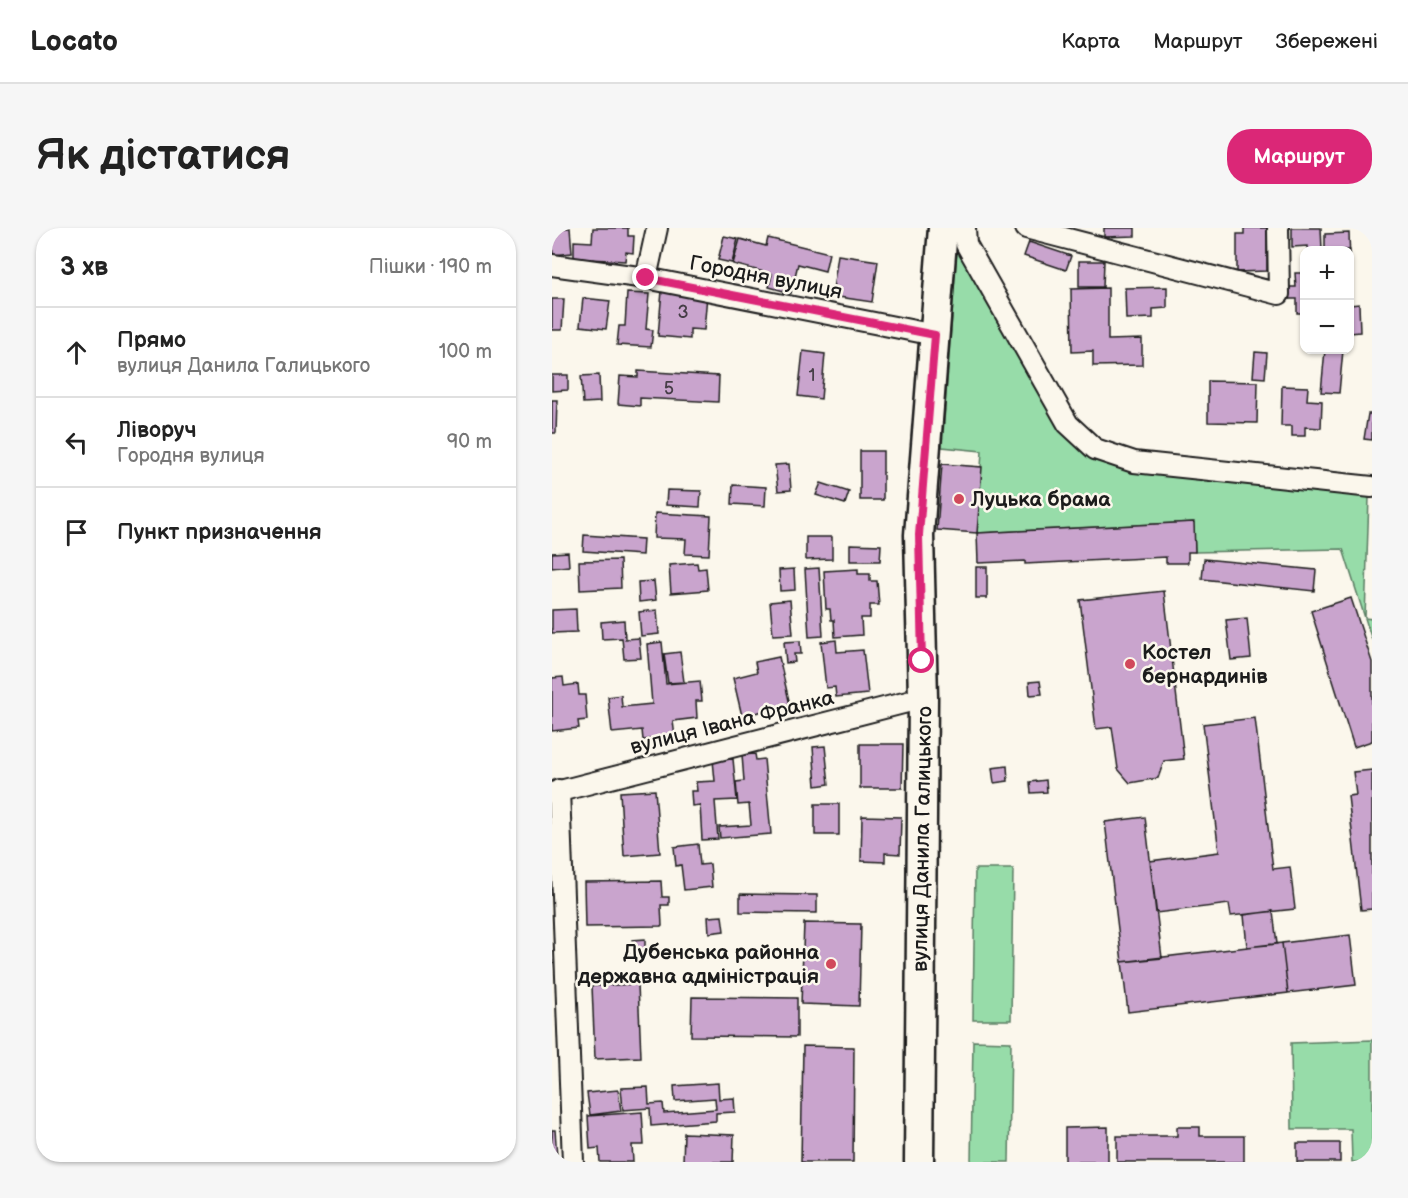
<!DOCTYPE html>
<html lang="uk">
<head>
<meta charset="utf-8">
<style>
	body { margin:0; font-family:"Balsamiq Sans",sans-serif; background:#f6f6f6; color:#222 }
	.controls { position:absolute; right:18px; top:18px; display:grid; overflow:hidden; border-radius:12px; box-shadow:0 2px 4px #0004 }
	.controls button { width:54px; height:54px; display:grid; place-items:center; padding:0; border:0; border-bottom:2px solid #e0e0e0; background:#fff; color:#222; font:30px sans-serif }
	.stop { position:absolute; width:18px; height:18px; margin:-14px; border:4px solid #db2777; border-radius:50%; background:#fff }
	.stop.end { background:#db2777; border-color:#fff; box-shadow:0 2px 6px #0008 }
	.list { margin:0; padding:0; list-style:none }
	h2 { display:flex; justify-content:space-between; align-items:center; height:78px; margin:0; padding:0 24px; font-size:26px }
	h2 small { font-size:20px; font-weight:400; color:#767676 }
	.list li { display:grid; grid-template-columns:39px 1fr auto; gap:18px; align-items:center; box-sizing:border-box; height:90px; padding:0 24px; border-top:2px solid #e0e0e0 }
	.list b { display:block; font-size:22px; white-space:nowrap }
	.list p { margin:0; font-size:20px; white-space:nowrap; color:#767676 }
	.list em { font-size:20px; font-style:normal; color:#767676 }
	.icon { flex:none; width:33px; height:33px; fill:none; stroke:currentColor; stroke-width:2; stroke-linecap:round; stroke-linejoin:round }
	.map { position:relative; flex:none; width:820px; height:934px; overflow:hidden; border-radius:24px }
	header { display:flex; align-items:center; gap:36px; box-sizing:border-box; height:84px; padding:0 30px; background:#fff; border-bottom:2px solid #e0e0e0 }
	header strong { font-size:28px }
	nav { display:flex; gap:33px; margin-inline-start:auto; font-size:21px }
	.intro { display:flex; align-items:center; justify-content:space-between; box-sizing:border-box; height:144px; padding:0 36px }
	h1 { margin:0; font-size:42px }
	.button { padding:15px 27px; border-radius:24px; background:#db2777; color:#fff; font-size:21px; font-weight:700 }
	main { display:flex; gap:36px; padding:0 36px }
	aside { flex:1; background:#fff; border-radius:24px; box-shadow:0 2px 4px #0004 }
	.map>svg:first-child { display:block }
	.green { fill:#97dca9; stroke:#5a7c62; stroke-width:1.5 }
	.building { fill:#c9a4cd; stroke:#1c1c1c; stroke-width:1.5 }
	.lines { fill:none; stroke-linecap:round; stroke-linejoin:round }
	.street-casing { stroke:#1c1c1c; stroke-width:24 }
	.secondary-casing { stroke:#1c1c1c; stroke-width:33 }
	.street { stroke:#fbf7ec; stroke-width:20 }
	.secondary { stroke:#fbf7ec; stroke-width:28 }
	.route { stroke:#db2777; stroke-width:8 }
	.poi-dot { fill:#d1495b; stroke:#fbf7ec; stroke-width:2 }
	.labels { text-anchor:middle; stroke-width:5; stroke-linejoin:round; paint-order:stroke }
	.number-label { font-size:18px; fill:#473e48 }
	.street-label { font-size:21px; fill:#1c1c1c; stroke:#fbf7ec }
	.poi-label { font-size:21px; font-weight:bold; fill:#1c1c1c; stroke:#fbf7ec; text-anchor:start }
</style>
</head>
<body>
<header>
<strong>Locato</strong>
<nav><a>Карта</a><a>Маршрут</a><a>Збережені</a></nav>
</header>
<div class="intro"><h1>Як дістатися</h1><a class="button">Маршрут</a></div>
<main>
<aside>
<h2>3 хв<small>Пішки · 190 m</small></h2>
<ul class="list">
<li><svg class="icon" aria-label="ahead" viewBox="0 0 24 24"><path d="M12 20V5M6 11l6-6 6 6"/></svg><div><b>Прямо</b><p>вулиця Данила Галицького</p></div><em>100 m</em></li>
<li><svg class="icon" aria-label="left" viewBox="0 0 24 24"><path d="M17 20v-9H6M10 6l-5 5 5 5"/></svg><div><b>Ліворуч</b><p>Городня вулиця</p></div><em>90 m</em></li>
<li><svg class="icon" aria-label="arrive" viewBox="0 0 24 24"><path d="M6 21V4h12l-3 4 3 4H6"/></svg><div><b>Пункт призначення</b></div></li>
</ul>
</aside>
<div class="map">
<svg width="820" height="934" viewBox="0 0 820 934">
	<rect width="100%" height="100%" fill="#fbf7ec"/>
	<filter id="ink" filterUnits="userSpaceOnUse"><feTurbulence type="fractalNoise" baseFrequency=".0167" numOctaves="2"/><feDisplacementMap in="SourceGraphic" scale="12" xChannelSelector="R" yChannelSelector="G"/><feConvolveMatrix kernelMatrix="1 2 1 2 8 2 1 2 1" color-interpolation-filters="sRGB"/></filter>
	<g filter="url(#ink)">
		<path class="green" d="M405,22L508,203L538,230L580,244L817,269L813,390L820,391V412L791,321L643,324L641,294L425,305L430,223L390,219Z
			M423,641H461L459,792H421Z
			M820,812V934H800L799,901H740L739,815Z
			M421,813L459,814L457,934H419Z"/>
		<path class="building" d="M0,0H18L20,25L1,27Z
			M41,0H76V8H82L81,25L74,24L73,33L22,30V13L40,14Z
			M552,0H583V8L552,9Z
			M692,0H715V43L685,44V6H692Z
			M740,0H769L770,22H756V18L740,19Z
			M797,5L798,34V22H773V6Z
			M172,8L186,11L180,35L166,32Z
			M216,10L277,25L273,43L246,36L239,65L217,59L220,46L181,36L188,11L214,18Z
			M477,14L519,28L514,42L472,28Z
			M286,27L326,33L320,74L280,68Z
			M527,33H552L551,59H527Z
			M743,45H752V85H745V71H736V59H744Z
			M615,59V80L601,81V90L574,91L573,60Z
			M556,60V112L590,111V137L541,138V123L520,124L519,61Z
			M110,63L155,67L152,102L138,101V111L106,108Z
			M75,65L97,66L94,101L101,102L99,119L65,117L67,98H73Z
			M31,70L58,73L54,101L28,98Z
			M0,71H12L10,102H0Z
			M807,76L808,104L798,105V77Z
			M773,122H791L787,165L769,164Z
			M251,123L273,126L269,171L246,168Z
			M703,124L715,125L713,150L701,149Z
			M86,143L167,148L166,174L88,170V178L66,176L68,148L86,149Z
			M0,147H16V162L0,163Z
			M47,147L48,174L31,175L29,148Z
			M656,153L706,154L705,195L656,194Z
			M730,158L756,159L755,172L770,173L769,200L753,199V208H740V198H729Z
			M0,172H5L4,205H0Z
			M816,186H820V212L812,211Z
			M308,223H331V272H308Z
			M237,236L239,262L226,263L223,237Z
			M390,236L430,239L425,305L385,302Z
			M269,255L297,264L293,276L264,267Z
			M181,257L214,259L213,278L180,276Z
			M115,262L149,263L148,279L114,277Z
			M103,285L159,288L157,327L133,326L134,311L102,310Z
			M642,294L643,324H636V335H614V329L473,336V333L426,335L425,305Z
			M32,307L91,311L90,327L31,323Z
			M254,309H280V331L254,332Z
			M298,316L329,317L328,333H298Z
			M16,324L17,338L0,340V325Z
			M652,331L764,342L762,363L650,351Z
			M68,332L69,360L28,362L27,333Z
			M145,335L146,341L154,340L156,362L119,365L117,337Z
			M424,339H435V370H424Z
			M267,340L271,408L257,409L253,341Z
			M242,341L243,362L228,363L227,342Z
			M306,341V346H318V353H325L327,377H318V390H309L310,407L283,409L282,392H279L278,381H274L272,343Z
			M102,353L104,372L87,374L86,354Z
			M612,363L632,531L612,533L606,550L578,555L566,541L560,499L544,501L528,372Z
			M799,370L820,434V513L802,519L759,383Z
			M238,372L241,406L221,407L218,374Z
			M24,381L25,404L0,405V382Z
			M105,382L107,406L89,408L87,384Z
			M695,390L699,430L679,432L674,392Z
			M72,392L73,411L87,410L89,430L72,431L70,410L50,411L49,394Z
			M284,412L285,424L311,422L316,466L284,469L283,459L274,460L269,414Z
			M248,413L249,426H242L243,434L234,435L232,414Z
			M110,414L114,456L148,453L150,473H144L145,490L121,493L123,509L91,512L90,502L60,505L56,469L69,467L70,479L100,476L95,416Z
			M128,424L132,454L116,455L112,426Z
			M227,429L238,477L190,488L181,450L205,444L203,434Z
			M11,449L12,458L26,456L27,467H33L35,492L26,493L27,500L0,503V450Z
			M488,453L490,466L478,467L477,454Z
			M703,490L721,641L738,639L743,681L679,688L677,676L604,685L598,633L667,624L651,496Z
			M308,516H351L350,560H308Z
			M273,518L277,556L264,558L261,519Z
			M203,526L204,532L212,531L219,606L168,610L167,599L199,597L197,576L186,577L184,554L192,553L190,527Z
			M181,531L185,572L163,573L166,611L150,612L148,577L140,578L139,563H145L144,554L163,553L161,532Z
			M455,538L456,553L442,555L440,540Z
			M820,542V681L809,682L796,568L804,567L801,544Z
			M494,552L495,564L479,565L478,554Z
			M103,562L108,625L72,628L68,564Z
			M263,576H287V607H263Z
			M310,588L349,589L348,626L333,625V634L309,633Z
			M593,589L610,730L570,734L553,594Z
			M146,616L148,637L158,636L160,659L132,662L129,637L124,638L122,619Z
			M109,653L110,669H117V677H109L110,698L33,699L32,654Z
			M188,666L265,667V685L188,684Z
			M721,683L725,716L695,719L692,687Z
			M170,688L172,703L157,705L156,689Z
			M252,695L309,696L307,778L249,776Z
			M798,707L804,757L736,765L730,715Z
			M93,711V725H80V712Z
			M730,715L736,765L576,784L570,734Z
			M86,756L89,829L43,831L40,758Z
			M140,769L245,770V809L139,808Z
			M251,818L302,819L301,934H249Z
			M166,855L167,871L182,870L183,884L164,885V893L99,898L98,880L71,882L69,860L96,859L97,876L111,875L112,885L164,881L163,870L123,873L122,858Z
			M66,862L69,883L38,887L35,865Z
			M90,884L92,917H80L81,934H48L47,920L38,921L36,888Z
			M556,899V934H513V900Z
			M625,899H648V908H692V934H565V908H625Z
			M0,902H3L5,929H0Z
			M132,905L182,907L181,934H131Z
			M745,915H788V934H745Z"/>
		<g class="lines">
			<defs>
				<path id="street" d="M413,0L414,16L516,196L543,221L582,234L820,259
					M474,0L727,66L726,0
					M0,37L94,50L383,107
					M94,50L105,0
					M7,562L21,934
					M0,565L371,470"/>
				<path id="secondary" d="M367,934L371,470L367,307L391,0"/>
			</defs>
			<use href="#street" class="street-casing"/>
			<use href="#secondary" class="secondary-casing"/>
			<use href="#street" class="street"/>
			<use href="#secondary" class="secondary"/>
		</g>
	</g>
	<g class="lines" filter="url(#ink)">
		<path class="route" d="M94,50L383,107L367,307L370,433"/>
	</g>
	<g class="poi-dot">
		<circle cx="407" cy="271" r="6"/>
		<circle cx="578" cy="436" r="6"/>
		<circle cx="279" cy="736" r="6"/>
	</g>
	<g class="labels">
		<g class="number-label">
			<text x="131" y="90">3</text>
			<text x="260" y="153">1</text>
			<text x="117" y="166">5</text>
		</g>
		<g class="street-label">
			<text transform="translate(214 49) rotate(11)" y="7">Городня вулиця</text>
			<text transform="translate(180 494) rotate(-14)" y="7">вулиця Івана Франка</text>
			<text transform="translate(370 611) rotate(-89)" y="7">вулиця Данила Галицького</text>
		</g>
		<g class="poi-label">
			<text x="419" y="278">Луцька брама</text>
			<text x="590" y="431">Костел<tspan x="590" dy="24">бернардинів</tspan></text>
			<text x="267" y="731" text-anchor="end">Дубенська районна<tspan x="267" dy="24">державна адміністрація</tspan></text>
		</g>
	</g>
</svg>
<div class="controls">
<button>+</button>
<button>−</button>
</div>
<div class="stop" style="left:370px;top:433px"></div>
<div class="stop end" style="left:94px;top:50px"></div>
</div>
</main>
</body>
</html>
